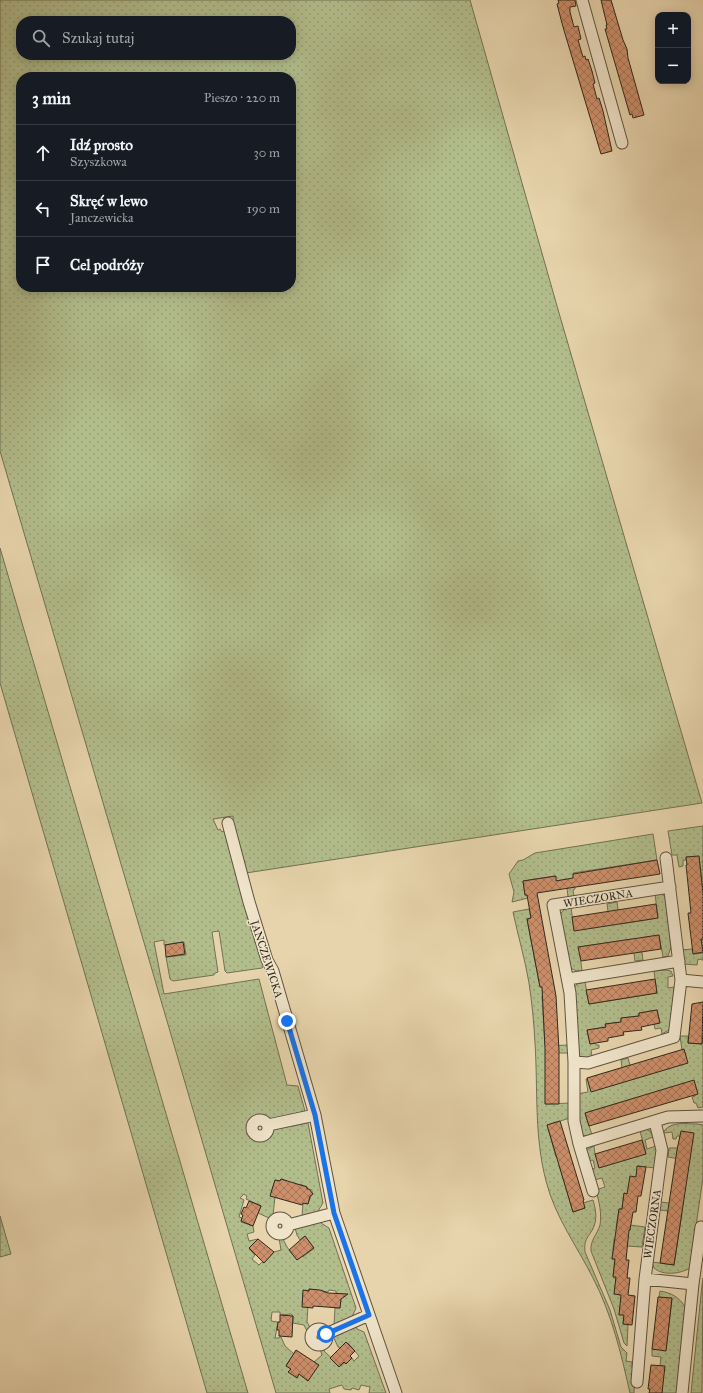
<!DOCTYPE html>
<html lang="pl">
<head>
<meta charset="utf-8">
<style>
	body { margin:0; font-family:"IM FELL Great Primer",serif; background:#20242c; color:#f1f3f6 }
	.controls { position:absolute; right:12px; top:12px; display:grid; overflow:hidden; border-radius:8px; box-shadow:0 2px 10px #0003 }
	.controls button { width:36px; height:36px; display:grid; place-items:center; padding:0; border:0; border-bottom:1px solid #363941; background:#171b24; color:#f1f3f6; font:20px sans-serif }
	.stop { position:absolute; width:12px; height:12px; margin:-9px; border:3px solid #1a73e8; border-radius:50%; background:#fff }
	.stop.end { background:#1a73e8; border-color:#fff; box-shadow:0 1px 4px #0008 }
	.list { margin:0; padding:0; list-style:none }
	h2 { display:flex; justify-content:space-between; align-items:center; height:52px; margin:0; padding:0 16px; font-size:17px }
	h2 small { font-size:13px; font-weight:400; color:#9ea1a6 }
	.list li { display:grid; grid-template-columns:26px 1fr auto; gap:12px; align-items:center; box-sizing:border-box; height:56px; padding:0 16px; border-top:1px solid #363941 }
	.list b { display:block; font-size:15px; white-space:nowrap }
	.list p { margin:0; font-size:13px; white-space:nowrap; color:#9ea1a6 }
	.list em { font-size:13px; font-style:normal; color:#9ea1a6 }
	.icon { flex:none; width:22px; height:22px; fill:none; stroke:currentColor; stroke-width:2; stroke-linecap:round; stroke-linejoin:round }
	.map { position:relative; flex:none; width:703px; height:1393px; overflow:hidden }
	.search { position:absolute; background:#171b24; box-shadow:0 2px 10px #0003; left:16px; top:16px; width:280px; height:44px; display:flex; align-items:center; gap:10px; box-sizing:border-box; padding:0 14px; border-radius:16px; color:#9ea1a6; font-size:15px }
	.panel { position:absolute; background:#171b24; box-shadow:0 2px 10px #0003; left:16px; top:72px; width:280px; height:220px; border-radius:16px }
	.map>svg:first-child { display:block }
	.grass { fill:url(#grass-dots); stroke:#717254; fill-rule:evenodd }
	.building { fill:url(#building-cross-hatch); stroke:#30281d }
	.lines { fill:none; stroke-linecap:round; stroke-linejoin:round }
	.minor-casing { stroke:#5e5341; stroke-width:13 }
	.minor { stroke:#efe3c9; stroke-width:11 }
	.route { stroke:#1a73e8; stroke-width:5 }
	.labels { text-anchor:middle; stroke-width:3; stroke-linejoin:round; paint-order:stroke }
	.street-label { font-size:11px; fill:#30281d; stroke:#efe3c9 }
</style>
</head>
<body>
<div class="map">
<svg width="703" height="1393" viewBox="0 0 703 1393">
	<defs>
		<pattern id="grass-dots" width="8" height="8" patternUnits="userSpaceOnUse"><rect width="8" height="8" fill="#b2bd8c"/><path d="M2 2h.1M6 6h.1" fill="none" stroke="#99a278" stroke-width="1.8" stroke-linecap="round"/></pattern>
		<pattern id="building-cross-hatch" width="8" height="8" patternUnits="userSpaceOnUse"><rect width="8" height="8" fill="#cd8f6b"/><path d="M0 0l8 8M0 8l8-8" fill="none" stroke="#a77557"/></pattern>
	</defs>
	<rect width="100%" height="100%" fill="#e7d4ac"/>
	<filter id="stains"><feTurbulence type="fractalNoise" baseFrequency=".005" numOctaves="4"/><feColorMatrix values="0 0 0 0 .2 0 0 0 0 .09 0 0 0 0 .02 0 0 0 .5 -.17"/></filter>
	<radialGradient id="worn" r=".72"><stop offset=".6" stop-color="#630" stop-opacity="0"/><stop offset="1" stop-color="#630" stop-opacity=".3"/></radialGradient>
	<path class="grass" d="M0,0H470L559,313L702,803L246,873L233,832V816L213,819L218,830L220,829L222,832L226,830L264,965L262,968L227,973L225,971L219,931L212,932L218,972L215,973L214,975L173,981L170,979L166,957L186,955L184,942L164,945V940L154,942L164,994L259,979L287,1085L298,1086L305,1111L271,1120L260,1115L254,1116C239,1135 262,1154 273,1130L308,1123L323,1203L318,1211L319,1213L302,1217L303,1203L308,1204L312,1193V1190L307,1189V1187L300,1184L299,1186L281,1179L280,1181L275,1180L271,1193L275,1197L273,1215L269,1218L258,1213L261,1206L259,1204H257L246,1199L247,1196L244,1194L240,1198L244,1200L239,1217L242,1218L241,1222L253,1226L254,1232L247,1234L249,1241L258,1239L249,1249L255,1255L252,1259L259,1265L262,1262L264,1263L274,1252L281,1250L279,1238L282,1237L287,1247L297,1260L302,1256L303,1257L314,1248L305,1236L300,1240L297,1235L295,1228L321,1221V1223L329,1228L356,1308L352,1317L334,1325L335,1308H340L341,1294L336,1293V1291L329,1290L328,1292L309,1289V1291H304L308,1305L307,1322L311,1329L308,1333L304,1325L293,1323V1316L291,1314L280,1315V1312H272L271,1321L278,1322L275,1338H279V1337H281L285,1346L294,1354L286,1365L291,1369L289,1372L297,1377L299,1374L308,1381L314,1362L322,1355L320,1349L323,1348L324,1351L340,1366L352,1358L354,1361L359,1356L348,1343L340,1348L338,1347L333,1336L356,1327L357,1329L364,1332L386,1393H369L370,1387L361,1385L359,1390L352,1388L351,1390L344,1389L342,1385L329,1389L330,1393H276L0,451ZM21,21H291V55H21ZM21,77H291V287H21Z
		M0,548L248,1393H207L0,683Z
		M703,826V893L699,856L686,857V860H683V866L679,867L677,855H672L668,831Z
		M653,834L657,860L573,873L575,889L573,890L574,896L568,897L566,879L556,881L555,876L523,881L525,895H527L528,898L512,902L514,892L509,874L518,861L523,860L535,853Z
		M655,894H662L665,897L671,947L668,956L663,957L659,935L640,938L643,960L635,961L632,939L579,947L582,971H576L571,968L560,914L565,909L571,907L574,930L610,925L607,904L617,902L620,924L658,918Z
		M529,909L531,918L527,919L540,987H545L546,996H542L545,1046L569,1045L570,1053H546V1104L570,1103V1118L547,1125L556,1157L560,1156L562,1163L559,1165L573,1212L585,1208L583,1203L593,1200C595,1207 597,1215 595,1223C592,1236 583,1236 585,1252L610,1310L621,1347L627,1353L626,1361L632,1362V1368L635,1369L634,1393H630C621,1353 612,1315 593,1278C577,1246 555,1217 546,1181C534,1135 538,1090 535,1043C534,1023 532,1003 529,983C525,959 518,936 513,912Z
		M701,939H703V960L698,959L697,965L683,964L681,950L692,949L693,954L703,953Z
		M666,970L671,971L673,976L668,977V988L674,987L671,1027L669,1030L662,1034L661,1028L655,1029L654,1024L660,1023L657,1010L639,1013V1016L621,1018V1022L605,1024L606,1027L587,1030L590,1044L595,1043L596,1045H599V1048L591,1050L592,1056L587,1058L579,1056L574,988L577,984L585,982L589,1004L657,993L654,971Z
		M703,1035V1107L698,1108L696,1103H694L692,1097L695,1096V1094L635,1098L585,1113L592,1135L585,1136L581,1133L577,1094L588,1092L586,1079L622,1068L621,1060L628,1058L634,1079L682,1050L680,1036H688V1043L702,1044Z
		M697,1124L703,1125V1177L690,1268C680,1274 663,1276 654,1268L652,1262L674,1265L682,1213L660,1210L661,1202L683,1205L685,1160L668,1157L669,1148H678L680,1136H677L676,1139H673L672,1132L664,1133V1131C672,1121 686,1124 697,1124Z
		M646,1129L650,1131L653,1137L645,1140L647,1149L656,1146L657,1152L655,1168L638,1166L636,1177L627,1194L624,1193L622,1209H619L616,1228L630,1230V1225L645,1227L642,1247L627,1246V1240L614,1239L612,1259H615L613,1276L616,1277L615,1294L621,1295L624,1315L623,1324L628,1325L627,1346L624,1343L614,1309L591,1251C590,1240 597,1235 600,1225C602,1213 599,1202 596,1190L605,1187L602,1178L594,1180L590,1170L595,1168L593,1160L588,1161L586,1150L594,1146L595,1154H646L640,1131Z
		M0,1216L11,1254L0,1257Z
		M703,1278L702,1393H691L702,1285Z
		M660,1291C672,1293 679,1297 686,1308L677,1393H662L660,1366L661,1357L652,1356V1349L666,1350L672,1299L659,1297Z"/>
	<path class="building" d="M558,0H575L576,6L570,7V12L574,27L578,26L581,39L578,40L583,57L585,56L586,60L588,59L592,71L595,83L593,84L597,99L599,98L603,111L612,151L601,154L563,27L557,4L559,3Z
		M601,0H611L623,40L627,49L628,58L644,115L633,118L632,114L630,115L605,29H607L606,25H607Z
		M699,856L703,893V939H701L703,952L693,954L688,913H691L686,865H687L686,857Z
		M657,860L660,874L537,893L556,996L559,1050V1104H545V1048L542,987H540L527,919L531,918L527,895H525L523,881L556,876V881L573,878V874Z
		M656,904L658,918L574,931L572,917Z
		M659,935L661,949L581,961L578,947Z
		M183,942L185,954L166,957L165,945Z
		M655,979L657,993L589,1004L586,990Z
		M703,1002L702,1044L688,1043L692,1004Z
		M657,1010L660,1023L641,1027L642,1030L623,1032L624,1035L608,1038V1041L590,1044L587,1030L606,1027L605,1024L621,1022V1018L639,1016V1013Z
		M684,1049L688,1063L591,1092L587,1078Z
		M694,1080L698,1094L589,1126L585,1113Z
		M560,1121L584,1200L583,1201L585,1208L573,1212L547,1125Z
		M681,1131L694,1133L674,1265L660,1263L677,1150Z
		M642,1140L646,1154L599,1168L595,1154Z
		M637,1166L646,1167L641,1196H638L636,1212H633L630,1230H629L626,1260H629L627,1278H630L628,1295L635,1296L632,1325L623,1324L624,1315H619L621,1295L614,1294L616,1277H613L615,1259H612L619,1209H622L624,1193L627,1194L630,1176L636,1177Z
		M281,1179L307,1187V1189H309L313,1194L310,1196L308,1204L303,1203L302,1205L270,1196L275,1180L280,1181Z
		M249,1201L261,1206L253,1226L241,1221L243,1215L241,1214L244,1207L246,1208Z
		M305,1236L314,1248L297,1260L289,1250Z
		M258,1239L274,1252L264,1263L249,1248Z
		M309,1289L320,1290L328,1293L348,1294L341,1299L340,1308L313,1306V1308L302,1307L303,1290L309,1291Z
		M658,1297L672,1298L666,1351L652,1349Z
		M280,1315L293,1316L292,1337L279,1336V1330H277L278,1322H280Z
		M346,1342L355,1351L350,1356L352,1358L346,1364L344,1362L339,1367L330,1358Z
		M296,1350L319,1365L308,1381L299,1374L297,1378L288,1372L291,1369L286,1366Z
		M651,1365L665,1366L662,1393H649L650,1389H648Z"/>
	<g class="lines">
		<defs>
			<path id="minor" d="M582,0L622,143
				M228,823L249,902L267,960L273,971L315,1115L334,1213L396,1393
				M568,979L679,961
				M681,980L703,982
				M574,1062L588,1063L674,1037L681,980L666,858
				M252 1128a8 8 0 1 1 16 0a8 8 0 1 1-16 0Z
				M268,1125L315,1115
				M579,1144L668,1117L703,1116
				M593,1191L579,1144L574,1121V1062L570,993L553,905L670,887
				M272 1226a8 8 0 1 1 16 0a8 8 0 1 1-16 0Z
				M288,1225L334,1213
				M645,1279L693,1284
				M311 1337a8 8 0 1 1 16 0a8 8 0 1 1-16 0Z
				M326,1334L369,1315
				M637,1382L645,1279L662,1150L655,1122
				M682,1393L693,1284L701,1227"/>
		</defs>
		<use href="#minor" class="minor-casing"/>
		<use href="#minor" class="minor"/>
	</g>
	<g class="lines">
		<path class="route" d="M287,1021L315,1115L334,1213L369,1315L326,1334"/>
	</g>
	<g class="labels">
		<g class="street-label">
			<text transform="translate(598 898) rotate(-9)" y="4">WIECZORNA</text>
			<text transform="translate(267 959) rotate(72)" y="4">JANCZEWICKA</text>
			<text transform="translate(652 1224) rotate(-82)" y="4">WIECZORNA</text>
		</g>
	</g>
	<rect width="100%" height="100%" filter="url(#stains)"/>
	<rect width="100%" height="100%" fill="url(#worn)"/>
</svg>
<div class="controls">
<button>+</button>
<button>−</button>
</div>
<div class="stop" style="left:326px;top:1334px"></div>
<div class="stop end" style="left:287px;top:1021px"></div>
<div class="search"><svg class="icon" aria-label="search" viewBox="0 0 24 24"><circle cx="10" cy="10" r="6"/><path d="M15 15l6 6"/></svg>Szukaj tutaj</div>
<section class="panel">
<h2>3 min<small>Pieszo · 220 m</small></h2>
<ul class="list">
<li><svg class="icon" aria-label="ahead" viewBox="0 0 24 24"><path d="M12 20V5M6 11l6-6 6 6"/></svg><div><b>Idź prosto</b><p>Szyszkowa</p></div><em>30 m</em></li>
<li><svg class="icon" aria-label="left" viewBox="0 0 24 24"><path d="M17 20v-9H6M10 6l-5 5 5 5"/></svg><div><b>Skręć w lewo</b><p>Janczewicka</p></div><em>190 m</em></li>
<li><svg class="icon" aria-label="arrive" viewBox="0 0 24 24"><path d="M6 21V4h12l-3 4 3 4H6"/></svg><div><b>Cel podróży</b></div></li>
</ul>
</section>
</div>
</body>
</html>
